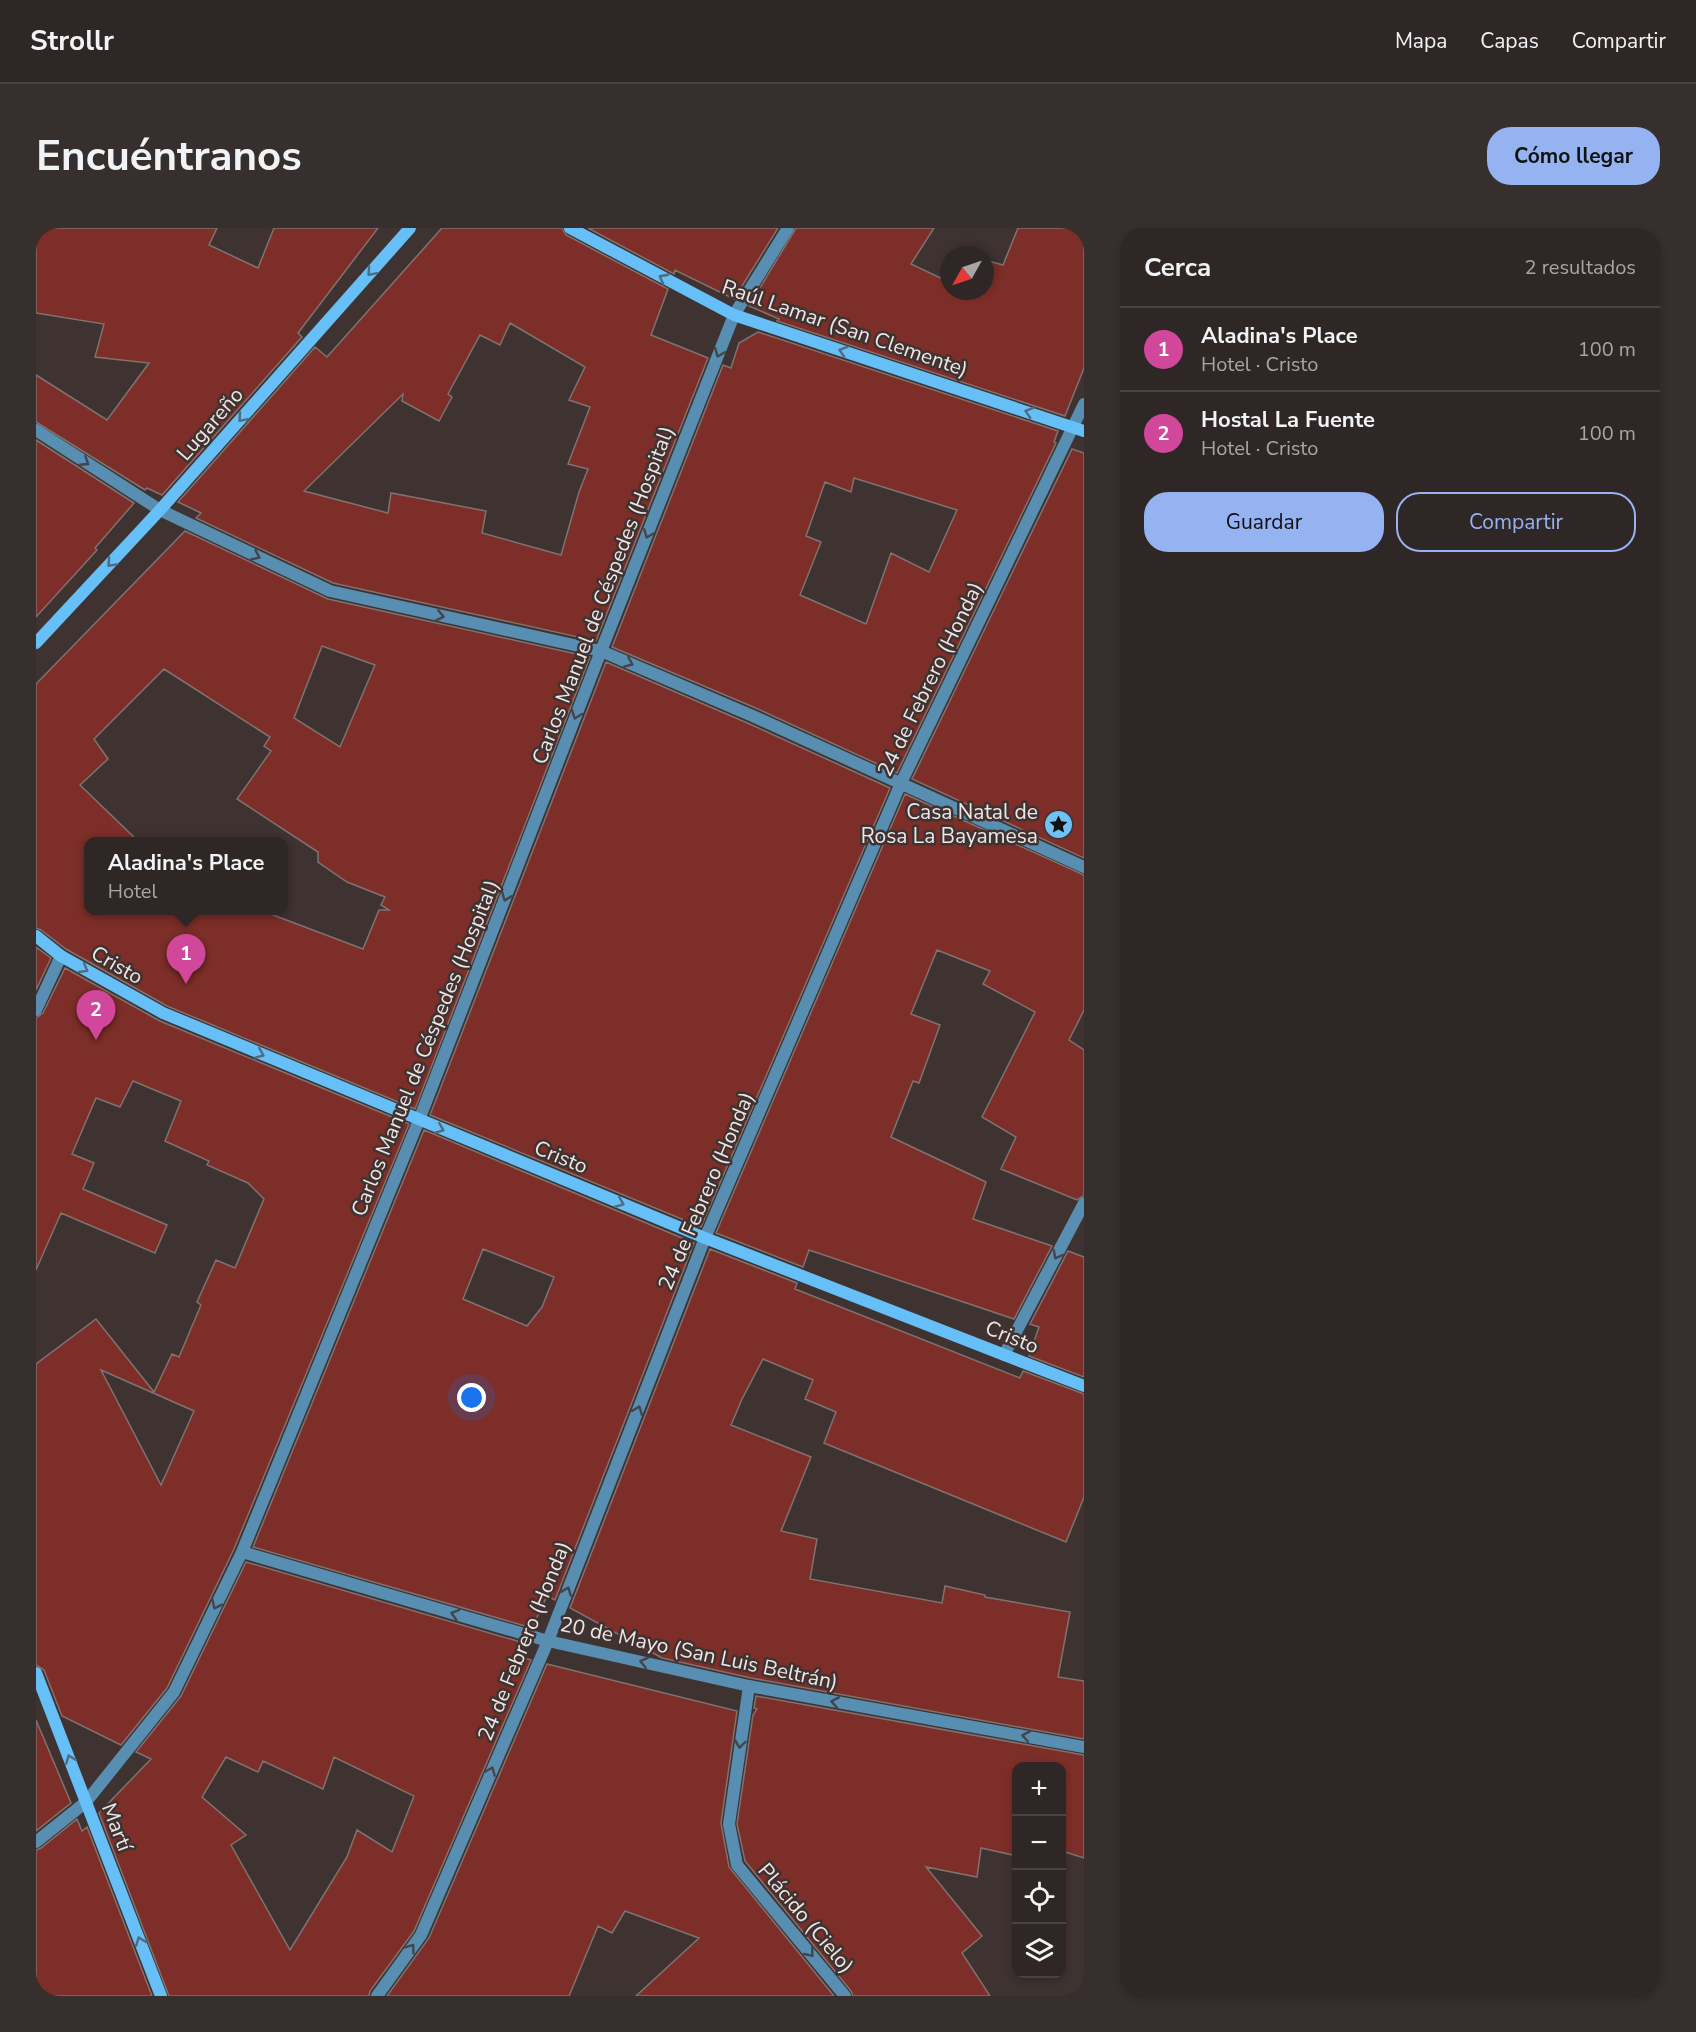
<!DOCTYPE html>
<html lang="es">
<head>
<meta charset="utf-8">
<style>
	body { margin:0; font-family:"Nunito Sans",sans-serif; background:#372e2e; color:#f1f3f6 }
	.controls { position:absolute; right:18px; bottom:18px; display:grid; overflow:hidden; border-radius:12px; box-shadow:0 3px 9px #0003 }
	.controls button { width:54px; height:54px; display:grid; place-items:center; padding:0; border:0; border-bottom:2px solid #4a4343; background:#2f2626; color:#f1f3f6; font:30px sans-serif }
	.compass { position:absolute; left:904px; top:18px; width:54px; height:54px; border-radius:50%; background:#2f2626; box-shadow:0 3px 9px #0003; rotate:230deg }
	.you { position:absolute; left:436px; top:1170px; width:21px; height:21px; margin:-15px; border:4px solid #fff; border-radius:50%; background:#1a73e8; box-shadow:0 0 0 9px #1a73e833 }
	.badge { display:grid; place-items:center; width:39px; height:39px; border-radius:50%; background:#95b2f1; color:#fff; font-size:20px; font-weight:700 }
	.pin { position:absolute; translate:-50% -50px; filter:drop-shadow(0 2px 3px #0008) }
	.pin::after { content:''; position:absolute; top:32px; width:21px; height:18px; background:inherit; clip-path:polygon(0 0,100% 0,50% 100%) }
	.popup { position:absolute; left:48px; top:609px; width:204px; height:78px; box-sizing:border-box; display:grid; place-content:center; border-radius:12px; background:#2f2626; filter:drop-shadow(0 2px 4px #0005); font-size:20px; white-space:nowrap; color:#a7a5a7 }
	.popup b { font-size:22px; color:#f1f3f6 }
	.popup::after { content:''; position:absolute; left:50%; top:100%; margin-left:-12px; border:12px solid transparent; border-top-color:#2f2626 }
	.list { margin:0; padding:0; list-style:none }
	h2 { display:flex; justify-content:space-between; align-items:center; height:78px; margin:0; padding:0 24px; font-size:26px }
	h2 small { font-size:20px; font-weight:400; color:#a7a5a7 }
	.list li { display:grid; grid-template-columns:39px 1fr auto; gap:18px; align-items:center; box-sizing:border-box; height:84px; padding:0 24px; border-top:2px solid #4a4343 }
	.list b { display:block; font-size:22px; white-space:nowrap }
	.list p { margin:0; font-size:20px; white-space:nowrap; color:#a7a5a7 }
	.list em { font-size:20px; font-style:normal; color:#a7a5a7 }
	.actions { display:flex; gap:12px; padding:18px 24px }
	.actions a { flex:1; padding:14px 0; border:2px solid #95b2f1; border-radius:24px; text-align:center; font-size:21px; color:#95b2f1 }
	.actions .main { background:#95b2f1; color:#111 }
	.icon { flex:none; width:33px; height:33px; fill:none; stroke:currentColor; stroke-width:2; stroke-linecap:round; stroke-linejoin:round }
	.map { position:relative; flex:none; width:1048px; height:1768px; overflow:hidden; border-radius:24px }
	header { display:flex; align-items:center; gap:36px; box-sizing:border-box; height:84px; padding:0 30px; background:#2f2626; border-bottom:2px solid #4a4343 }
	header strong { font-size:28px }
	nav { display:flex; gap:33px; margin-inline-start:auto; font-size:21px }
	.intro { display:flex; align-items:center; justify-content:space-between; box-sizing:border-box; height:144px; padding:0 36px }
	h1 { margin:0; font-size:42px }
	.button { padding:15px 27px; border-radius:24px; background:#95b2f1; color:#111; font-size:21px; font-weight:700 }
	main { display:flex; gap:36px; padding:0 36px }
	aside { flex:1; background:#2f2626; border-radius:24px; box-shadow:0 3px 9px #0003 }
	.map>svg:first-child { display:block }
	.building { fill:#7d2e28; stroke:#7f7270; stroke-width:1.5; fill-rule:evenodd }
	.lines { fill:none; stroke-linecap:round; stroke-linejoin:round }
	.street { stroke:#588eb1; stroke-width:12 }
	.secondary { stroke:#66bff6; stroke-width:12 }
	.oneway { stroke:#4f6b80 }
	.oneway2 { stroke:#44454b }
	.labels { text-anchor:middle; stroke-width:5; stroke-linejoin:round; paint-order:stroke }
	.street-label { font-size:21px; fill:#eee6e5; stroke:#3f3332 }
	.poi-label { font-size:21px; fill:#eee6e5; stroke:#3f3332; text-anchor:end }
</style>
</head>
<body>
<header>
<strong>Strollr</strong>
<nav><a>Mapa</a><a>Capas</a><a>Compartir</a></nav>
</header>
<div class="intro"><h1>Encuéntranos</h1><a class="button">Cómo llegar</a></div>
<main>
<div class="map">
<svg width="1048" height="1768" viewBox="0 0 1048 1768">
	<rect width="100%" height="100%" fill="#3f3332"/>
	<path class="building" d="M0,0H181L173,17L222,40L238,0H342L262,105L266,109L126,267L111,260L109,262L0,194V147L71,192L113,135L59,129L68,96L0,85Z
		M406,0H526L530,7L632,61L615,107L672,130L560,413L297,355L160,290L165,285L142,274L279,119L291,129ZM474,95L549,139L533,172L554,179L532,236L552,241L543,264L525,327L446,305L450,283L355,265L352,285L268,263L367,166L366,173L403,193L416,169L412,166L444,107L464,117Z
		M552,0H742L698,71L639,42L638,46Z
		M760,0H898L875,36L913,54V63H949V32L967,37L982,0H1048V140L1029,188L741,93L743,91L713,78Z
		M722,104L1022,203L1018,214L1020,215L861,545L722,481L576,419L687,137L695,140L703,115ZM818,250L921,282L893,344L855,325L830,396L764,367L785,314L770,308L789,254L815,264Z
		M0,212L98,275L59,320L61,322L0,389Z
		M1036,221L1048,225V630L876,551Z
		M149,303L292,371L554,429L379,881L131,778L30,721L5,702L0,700V456ZM286,418L339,437L304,519L258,490ZM128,441L234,509L228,518L235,523L201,571L282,624V634L311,654L349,669L345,677L353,682H343L327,721L224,682H52V614H103L44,557L72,531L58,511Z
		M570,434L716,497L854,560L665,999L394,887Z
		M869,566L1048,647V782L1033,812L1048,822V967L1041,972L965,941L980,909L946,889L999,784L947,756L954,743L901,722L875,786L904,797L883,855L877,853L855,909L950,954L937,991L1016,1018L978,1091L773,1022L767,1039L680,1005Z
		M0,719L15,730L0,762Z
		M29,740L124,793L373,896L198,1321L131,1460L85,1517L26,1488L8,1442L0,1437V1136L60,1091L118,1164L136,1126L143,1129L165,1077L161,1074L180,1032L199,1040L228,971L212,955L171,937L173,933L129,913L145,873L97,853L84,879L60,870L36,926L58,935L47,961L131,997L119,1025L25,985L0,1042V790L7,785ZM65,1142L158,1183L125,1257Z
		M388,902L658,1015L519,1372L511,1368L496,1400L217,1319ZM447,1021L518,1049L506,1079L491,1098L427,1071Z
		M674,1021L761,1055L759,1061L984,1150L987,1143L1048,1166V1269L1030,1314L788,1215L800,1184L769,1171L777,1152L727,1131L706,1171L695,1197L775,1229L745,1303L781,1311L774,1351L906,1375L909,1358L949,1367V1369L1034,1384L1022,1449L1048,1453V1511L715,1450L626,1430L534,1380Z
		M1032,1023L1048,1029V1149L993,1128L1003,1099L994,1096Z
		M210,1334L488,1415L482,1428L495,1432L378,1703L334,1763L333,1768H133L63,1585L115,1531L100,1524L145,1468ZM190,1529L222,1544L227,1533L287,1561L298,1529L378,1568L356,1624L321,1602L311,1629L254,1722L195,1617L210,1607L166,1569Z
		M511,1436L701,1483L685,1595L693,1639L798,1768H600L663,1710L589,1683L576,1705L562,1698L533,1768H351L393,1710Z
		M720,1468L1048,1527V1630L1026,1623V1539H981V1610L977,1627L945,1620L941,1649L890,1639L946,1708L926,1725L954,1768H817L815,1763L709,1633L701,1596L717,1487L721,1481L718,1480Z
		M0,1492L35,1575L0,1603Z
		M41,1591L46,1603L51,1599L116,1768H0V1622L5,1620Z"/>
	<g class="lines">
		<path class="street" d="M0,202L124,282L294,363L565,423L719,489L1048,639
			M0,782L25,728
			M968,1127L1048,975
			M206,1324L512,1413L713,1458L1048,1519
			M713,1458L693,1596L701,1637L809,1768
			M0,1614L50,1574L138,1464L206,1324L383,892L565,423L698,87L752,0
			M341,1768L385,1707L512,1413L669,1010L865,555L1048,176"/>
		<path class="secondary" d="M534,0L698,87L1048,203
			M0,415L124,282L374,0
			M0,708L25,728L127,785L669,1010L1048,1158
			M0,1445L125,1768"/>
	</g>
	<defs><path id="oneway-chevron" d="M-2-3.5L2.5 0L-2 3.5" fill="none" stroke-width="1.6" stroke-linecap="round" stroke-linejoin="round" transform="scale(1.5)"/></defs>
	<g class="oneway">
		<use href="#oneway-chevron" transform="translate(335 44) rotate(131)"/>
		<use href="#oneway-chevron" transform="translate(627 50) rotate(-152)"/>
		<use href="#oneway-chevron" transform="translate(807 123) rotate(-162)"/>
		<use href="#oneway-chevron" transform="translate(993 184) rotate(-162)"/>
		<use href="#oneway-chevron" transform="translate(206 190) rotate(131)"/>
		<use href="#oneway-chevron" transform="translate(75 335) rotate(133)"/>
		<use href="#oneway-chevron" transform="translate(48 741) rotate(30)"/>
		<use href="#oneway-chevron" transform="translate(224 826) rotate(23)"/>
		<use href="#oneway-chevron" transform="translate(404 901) rotate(22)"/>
		<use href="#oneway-chevron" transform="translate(584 975) rotate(22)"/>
		<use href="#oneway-chevron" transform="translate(34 1531) rotate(-111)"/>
		<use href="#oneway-chevron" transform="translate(104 1713) rotate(-111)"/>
	</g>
	<g class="oneway2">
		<use href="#oneway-chevron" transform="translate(683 125) rotate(112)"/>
		<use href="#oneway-chevron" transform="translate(49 234) rotate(33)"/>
		<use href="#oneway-chevron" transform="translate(612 306) rotate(112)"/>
		<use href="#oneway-chevron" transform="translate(220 328) rotate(25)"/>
		<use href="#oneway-chevron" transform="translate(404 388) rotate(13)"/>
		<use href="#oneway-chevron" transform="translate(593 435) rotate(23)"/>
		<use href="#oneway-chevron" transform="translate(540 487) rotate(111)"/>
		<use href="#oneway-chevron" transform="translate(470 669) rotate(111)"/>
		<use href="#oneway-chevron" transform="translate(1021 1027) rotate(118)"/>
		<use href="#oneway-chevron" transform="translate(602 1182) rotate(-69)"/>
		<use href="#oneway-chevron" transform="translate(531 1363) rotate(-69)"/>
		<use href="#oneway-chevron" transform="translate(180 1377) rotate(116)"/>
		<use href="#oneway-chevron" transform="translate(419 1386) rotate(-164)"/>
		<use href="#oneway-chevron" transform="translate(608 1434) rotate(-167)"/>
		<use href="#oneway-chevron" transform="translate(799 1474) rotate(-170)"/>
		<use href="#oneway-chevron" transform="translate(990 1508) rotate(-170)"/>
		<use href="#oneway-chevron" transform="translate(704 1516) rotate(98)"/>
		<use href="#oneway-chevron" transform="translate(455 1543) rotate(-67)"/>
		<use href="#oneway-chevron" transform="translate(375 1720) rotate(-54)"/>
		<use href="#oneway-chevron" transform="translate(774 1725) rotate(51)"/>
	</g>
	<defs>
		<symbol id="sight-disc" viewBox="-11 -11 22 22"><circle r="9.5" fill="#70c1f4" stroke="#3f3332"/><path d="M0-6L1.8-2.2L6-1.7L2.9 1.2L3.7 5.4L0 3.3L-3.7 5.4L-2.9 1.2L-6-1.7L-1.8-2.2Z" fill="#111"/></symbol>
	</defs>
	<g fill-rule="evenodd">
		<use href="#sight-disc" x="1006" y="580" width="33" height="33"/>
	</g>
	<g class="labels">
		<g class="street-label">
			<text transform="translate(809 100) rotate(19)" y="7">Raúl Lamar (San Clemente)</text>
			<text transform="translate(174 196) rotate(-49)" y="7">Lugareño</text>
			<text transform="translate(567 367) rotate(-69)" y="7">Carlos Manuel de Céspedes (Hospital)</text>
			<text transform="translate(894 451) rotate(-64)" y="7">24 de Febrero (Honda)</text>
			<text transform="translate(81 737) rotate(30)" y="7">Cristo</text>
			<text transform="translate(389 820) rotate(-68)" y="7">Carlos Manuel de Céspedes (Hospital)</text>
			<text transform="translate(525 929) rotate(22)" y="7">Cristo</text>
			<text transform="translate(670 963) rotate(-67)" y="7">24 de Febrero (Honda)</text>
			<text transform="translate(976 1109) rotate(22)" y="7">Cristo</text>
			<text transform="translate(488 1413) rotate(-68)" y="7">24 de Febrero (Honda)</text>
			<text transform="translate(663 1425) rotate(12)" y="7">20 de Mayo (San Luis Beltrán)</text>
			<text transform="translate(81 1599) rotate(69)" y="7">Martí</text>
			<text transform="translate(770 1690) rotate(50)" y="7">Plácido (Cielo)</text>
		</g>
		<g class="poi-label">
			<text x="1002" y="591">Casa Natal de<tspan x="1002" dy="24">Rosa La Bayamesa</tspan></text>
		</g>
	</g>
</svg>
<div class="controls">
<button>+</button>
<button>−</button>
<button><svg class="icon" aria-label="locate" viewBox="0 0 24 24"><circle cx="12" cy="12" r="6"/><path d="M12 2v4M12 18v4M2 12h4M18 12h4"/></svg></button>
<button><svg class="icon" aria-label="layers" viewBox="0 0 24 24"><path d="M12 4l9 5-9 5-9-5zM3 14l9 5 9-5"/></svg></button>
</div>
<svg class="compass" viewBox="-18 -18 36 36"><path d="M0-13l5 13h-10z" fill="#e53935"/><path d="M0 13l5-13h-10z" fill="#a7a5a7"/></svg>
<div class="you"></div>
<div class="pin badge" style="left:150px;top:756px;background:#d1479c">1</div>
<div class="popup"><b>Aladina's Place</b>Hotel</div>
<div class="pin badge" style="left:60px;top:812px;background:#d1479c">2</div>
</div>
<aside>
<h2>Cerca<small>2 resultados</small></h2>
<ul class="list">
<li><span class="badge" style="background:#d1479c">1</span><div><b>Aladina's Place</b><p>Hotel · Cristo</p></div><em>100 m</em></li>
<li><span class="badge" style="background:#d1479c">2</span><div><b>Hostal La Fuente</b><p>Hotel · Cristo</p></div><em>100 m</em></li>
</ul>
<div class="actions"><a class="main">Guardar</a><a>Compartir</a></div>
</aside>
</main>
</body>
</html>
